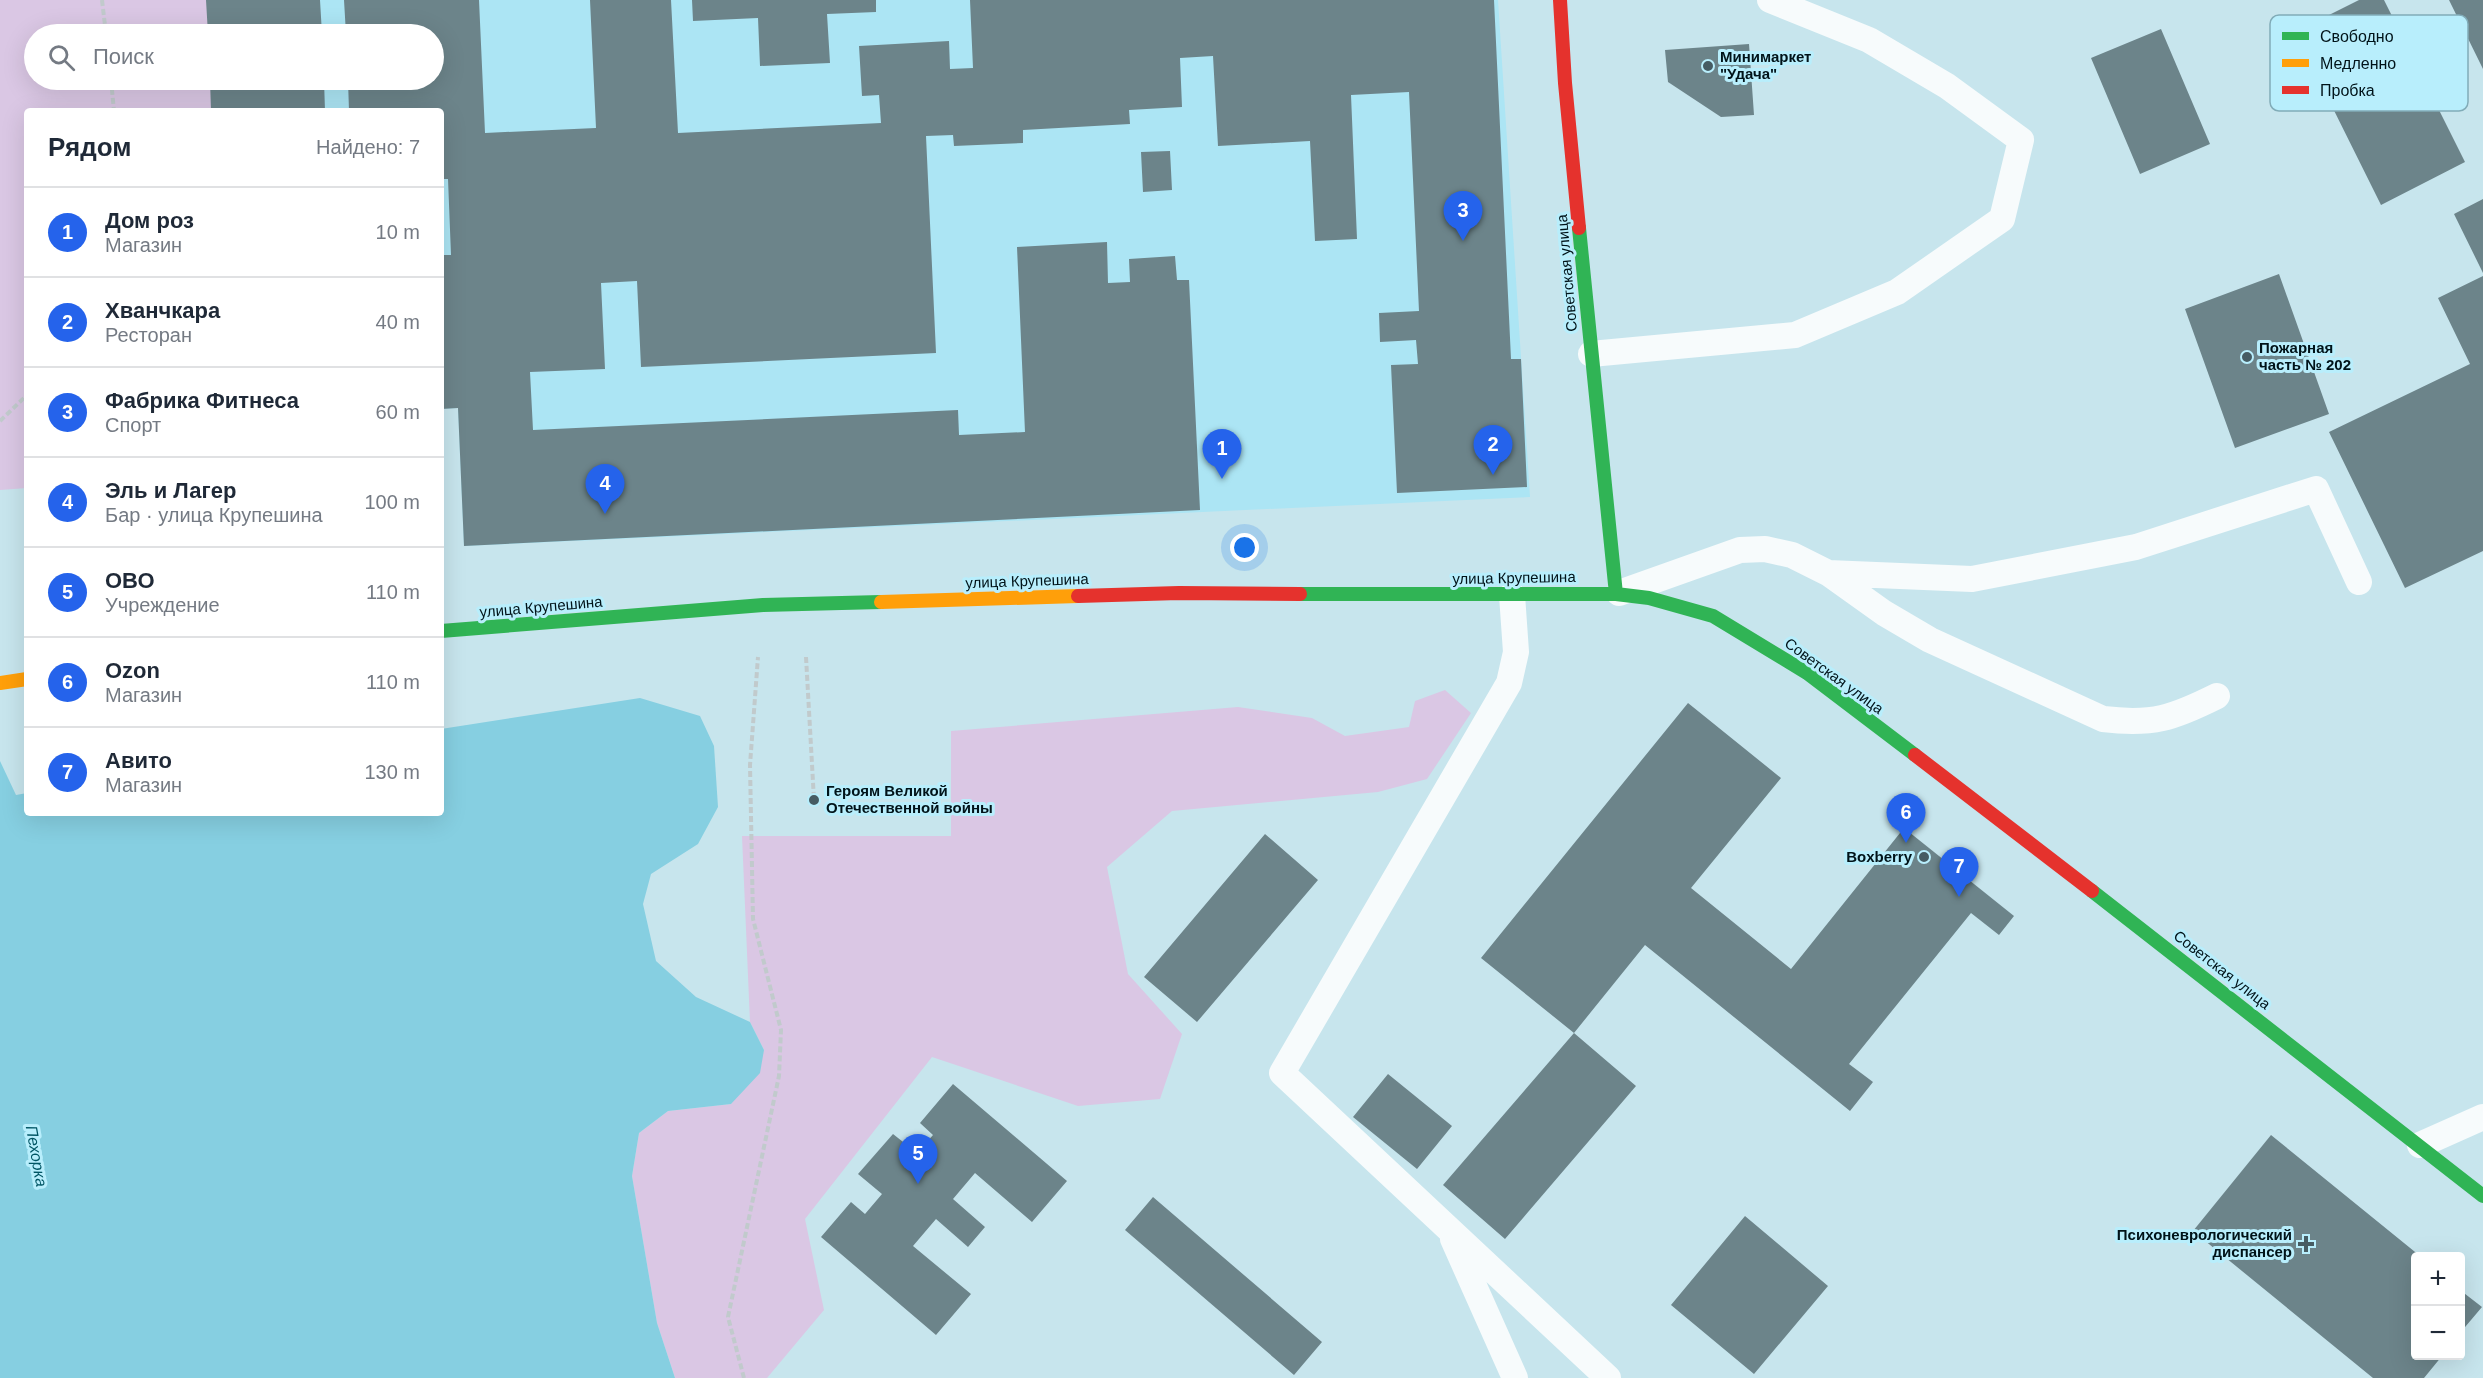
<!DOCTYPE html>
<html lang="ru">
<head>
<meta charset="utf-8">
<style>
	body { margin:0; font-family:Helvetica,sans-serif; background:#f2f2f3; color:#1f2937 }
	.controls { position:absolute; right:18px; bottom:18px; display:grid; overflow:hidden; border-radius:6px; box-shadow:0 6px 24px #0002 }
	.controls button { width:54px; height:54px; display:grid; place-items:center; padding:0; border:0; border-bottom:2px solid #e0e1e3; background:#fff; color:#1f2937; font:30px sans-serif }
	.you { position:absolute; left:1245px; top:548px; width:21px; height:21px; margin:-15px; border:4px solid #fff; border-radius:50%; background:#1a73e8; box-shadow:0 0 0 9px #1a73e833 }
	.badge { display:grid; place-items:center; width:39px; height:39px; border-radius:50%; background:#2563eb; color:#fff; font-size:20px; font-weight:700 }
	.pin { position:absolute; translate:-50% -50px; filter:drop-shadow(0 2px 3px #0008) }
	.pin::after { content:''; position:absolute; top:32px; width:21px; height:18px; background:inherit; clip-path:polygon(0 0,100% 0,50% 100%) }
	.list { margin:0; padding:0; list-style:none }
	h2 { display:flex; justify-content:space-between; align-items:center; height:78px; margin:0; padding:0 24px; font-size:26px }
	h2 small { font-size:20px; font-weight:400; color:#747a83 }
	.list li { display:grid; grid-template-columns:39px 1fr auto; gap:18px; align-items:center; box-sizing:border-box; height:90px; padding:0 24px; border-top:2px solid #e0e1e3 }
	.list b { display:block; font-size:22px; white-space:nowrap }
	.list p { margin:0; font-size:20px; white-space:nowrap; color:#747a83 }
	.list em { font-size:20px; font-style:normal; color:#747a83 }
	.icon { flex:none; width:33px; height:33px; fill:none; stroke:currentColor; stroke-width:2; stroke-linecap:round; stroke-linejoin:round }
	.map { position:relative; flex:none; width:2483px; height:1378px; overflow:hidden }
	.search { position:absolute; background:#fff; box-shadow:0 6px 24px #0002; left:24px; top:24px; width:420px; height:66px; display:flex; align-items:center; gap:15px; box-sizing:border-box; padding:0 21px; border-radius:33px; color:#747a83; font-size:22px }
	.panel { position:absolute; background:#fff; box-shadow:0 6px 24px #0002; left:24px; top:108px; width:420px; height:708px; border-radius:6px }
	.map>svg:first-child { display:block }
	.built { fill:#ace5f4 }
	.green { fill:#dac7e4 }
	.water { fill:#86cfe1 }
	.building { fill:#6c848a }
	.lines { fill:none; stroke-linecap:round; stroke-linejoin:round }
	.path { stroke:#c1cacc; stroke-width:4; stroke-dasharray:6 3; stroke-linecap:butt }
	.lane { stroke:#f7fbfc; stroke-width:26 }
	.fast { stroke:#30b455; stroke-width:14 }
	.slow { stroke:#ff9f0a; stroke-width:14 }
	.jam { stroke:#e5322d; stroke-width:14 }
	.poi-dot { fill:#465c63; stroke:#b8eefc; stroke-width:2 }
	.labels { text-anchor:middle; stroke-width:6; stroke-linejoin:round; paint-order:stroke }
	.poi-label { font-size:15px; font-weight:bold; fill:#001319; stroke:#b8eefc; text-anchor:start }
	.street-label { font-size:15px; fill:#001319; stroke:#b8eefc }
	.water-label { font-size:16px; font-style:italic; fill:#005564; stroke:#b8eefc }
	.key { fill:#b8eefc; stroke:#81acb8; stroke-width:1.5 }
	.key-label { font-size:16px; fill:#001319 }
</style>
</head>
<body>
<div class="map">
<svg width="2483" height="1378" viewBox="0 0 2483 1378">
	<rect width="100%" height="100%" fill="#c7e5ed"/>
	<path class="built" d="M206,0H1498L1530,497L464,546L458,408L441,409V111H211L209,80H434V34H207Z"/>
	<path class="green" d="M0,0H208L210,34H34V80H213L215,111H27V488L0,490Z
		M1445,690L1471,713L1427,779L1378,792L1172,811L1107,867L1128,974L1182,1034L1160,1099L1078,1106L932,1057L805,1219L824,1310L767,1378H675L657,1323L632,1176L639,1133L668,1111L731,1104L764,1050L750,1022L742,836H951V731L1238,707L1312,718L1345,736L1409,727L1415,701Z"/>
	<path class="water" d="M640,698L700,716L714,746L718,807L698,844L651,874L643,904L656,961L696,997L750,1022L764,1050L760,1073L731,1104L668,1111L639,1133L632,1176L657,1323L675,1378H0V761L16,795L27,793V813H441V729Z"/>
	<path class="building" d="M206,0H320L322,34H208Z
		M344,0H479L485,133L596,128L590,0H671L678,133L881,123L879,95L862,96L859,46L949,41L950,69L973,68L970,0H1494L1511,359H1521L1527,487L1397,493L1391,365L1418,364L1416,340L1380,342L1379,313L1419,311L1409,92L1351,95L1357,239L1315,241L1310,141L1218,146L1213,56L1180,58L1182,107L1129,110L1130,124L1023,130V143L954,146L953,135L926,136L936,353L641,367L637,281L601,283L605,369L530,372L533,430L958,410L959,435L1025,432L1017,247L1107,242L1108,283L1130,282L1129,259L1175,256L1177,280H1189L1200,510L464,546L458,408L441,409V255H451L448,179H441V111H349L348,80H434V34H346Z
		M692,0H876V12L827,14L830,63L760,66L758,18L693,21Z
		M2359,0H2384L2465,162L2381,205L2295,32Z
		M2449,0H2483V69Z
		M2161,29L2210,144L2140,174L2091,58Z
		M1749,44L1754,115L1721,117L1668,82L1665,50Z
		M210,80H324L325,111H211Z
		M1170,151L1172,190L1143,192L1141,152Z
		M2483,199V273L2454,214Z
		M2279,274L2329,414L2235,448L2185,309Z
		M2483,276V551L2405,588L2329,432L2470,364L2438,298Z
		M1688,703L1781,778L1691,888L1791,969L1904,828L2014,916L1999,935L1971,913L1849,1064L1873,1082L1850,1111L1645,945L1574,1033L1481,958Z
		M1265,834L1318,880L1197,1022L1144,977Z
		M1574,1033L1636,1086L1505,1239L1443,1185Z
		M1388,1074L1452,1126L1417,1169L1353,1117Z
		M953,1084L1067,1181L1032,1222L975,1173L953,1199L985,1227L968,1247L936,1219L913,1246L971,1294L936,1335L821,1237L851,1202L865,1214L882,1194L858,1174L893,1134L917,1153L933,1135L920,1123Z
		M2271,1135L2420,1256H2416V1356H2442L2424,1378H2373L2193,1231Z
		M1153,1197L1322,1342L1294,1375L1125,1230Z
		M1745,1216L1828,1286L1754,1374L1671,1305Z
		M2460,1290L2482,1307L2460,1333Z"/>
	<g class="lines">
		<path class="path" d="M102,0L106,34
			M111,80L114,111
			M0,421L27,395
			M806,657L814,800
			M744,1378L728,1317L779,1076L781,1030L753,919L750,765L758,657"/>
		<path class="lane" d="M1591,354L1795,335L1897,292L2002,219L2021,140L1947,86L1869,40L1770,0
			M1828,573L1972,579L2136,547L2316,489L2359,582
			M1619,593L1740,550L1765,549L1792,555L1828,573L1884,613L1930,640L2103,719C2153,725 2173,718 2217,696
			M1512,595L1516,652L1509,683L1282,1073L1608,1378
			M2420,1145L2483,1117
			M1453,1239L1515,1378"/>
		<path class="fast" d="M1579,228L1616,594L1649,598L1713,616L1807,673L1915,755
			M1300,594H1616
			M441,631L763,605L881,602
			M2092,891L2483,1196"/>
		<path class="slow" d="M881,602L1078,596
			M0,683L27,679"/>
		<path class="jam" d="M1560,0L1565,83L1579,228
			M1078,596L1179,593L1300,594
			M1915,755L2092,891"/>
	</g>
	<g class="poi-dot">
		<circle cx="1708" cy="66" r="6"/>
		<circle cx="2247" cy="357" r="6"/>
		<circle cx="814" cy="800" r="6"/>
		<circle cx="1924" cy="857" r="6"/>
		<path d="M2303 1235h6v6h6v6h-6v6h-6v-6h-6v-6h6z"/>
	</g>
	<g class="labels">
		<g class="poi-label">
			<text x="1720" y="62">Минимаркет<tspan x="1720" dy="17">"Удача"</tspan></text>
			<text x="2259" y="353">Пожарная<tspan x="2259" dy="17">часть № 202</tspan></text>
			<text x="826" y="796">Героям Великой<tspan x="826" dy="17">Отечественной войны</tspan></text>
			<text x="1912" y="862" text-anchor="end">Boxberry</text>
			<text x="2292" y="1240" text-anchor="end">Психоневрологический<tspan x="2292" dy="17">диспансер</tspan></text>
		</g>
		<g class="street-label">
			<text transform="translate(1567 273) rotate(-95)" y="5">Советская улица</text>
			<text transform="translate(1514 578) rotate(-1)" y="5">улица Крупешина</text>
			<text transform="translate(1027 581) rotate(-2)" y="5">улица Крупешина</text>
			<text transform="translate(541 607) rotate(-5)" y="5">улица Крупешина</text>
			<text transform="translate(1834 676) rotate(36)" y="5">Советская улица</text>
			<text transform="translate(2222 970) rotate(38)" y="5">Советская улица</text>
		</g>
		<g class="water-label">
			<text transform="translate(37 1156) rotate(80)" y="6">Пехорка</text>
		</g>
	</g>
	<rect x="2270" y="15" width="198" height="96" rx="9" class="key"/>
	<rect x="2282" y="32" width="27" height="8" fill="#30b455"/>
	<rect x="2282" y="59" width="27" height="8" fill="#ff9f0a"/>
	<rect x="2282" y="86" width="27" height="8" fill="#e5322d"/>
	<g class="key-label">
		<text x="2320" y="42">Свободно</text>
		<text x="2320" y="69">Медленно</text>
		<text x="2320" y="96">Пробка</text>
	</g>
</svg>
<div class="controls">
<button>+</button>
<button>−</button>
</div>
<div class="you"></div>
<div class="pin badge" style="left:1222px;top:479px">1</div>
<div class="pin badge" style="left:1493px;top:475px">2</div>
<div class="pin badge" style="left:1463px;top:241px">3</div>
<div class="pin badge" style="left:605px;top:514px">4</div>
<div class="pin badge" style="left:918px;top:1184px">5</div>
<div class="pin badge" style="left:1906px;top:843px">6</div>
<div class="pin badge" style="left:1959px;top:897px">7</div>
<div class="search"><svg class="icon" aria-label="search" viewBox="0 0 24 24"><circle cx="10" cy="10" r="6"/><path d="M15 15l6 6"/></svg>Поиск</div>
<section class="panel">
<h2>Рядом<small>Найдено: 7</small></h2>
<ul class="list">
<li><span class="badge">1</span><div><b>Дом роз</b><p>Магазин</p></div><em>10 m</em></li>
<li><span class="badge">2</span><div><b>Хванчкара</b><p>Ресторан</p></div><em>40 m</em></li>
<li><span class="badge">3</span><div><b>Фабрика Фитнеса</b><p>Спорт</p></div><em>60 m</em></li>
<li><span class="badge">4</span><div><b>Эль и Лагер</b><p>Бар · улица Крупешина</p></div><em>100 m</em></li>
<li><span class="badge">5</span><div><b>ОВО</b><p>Учреждение</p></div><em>110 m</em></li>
<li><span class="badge">6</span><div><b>Ozon</b><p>Магазин</p></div><em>110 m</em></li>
<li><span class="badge">7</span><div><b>Авито</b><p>Магазин</p></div><em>130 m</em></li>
</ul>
</section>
</div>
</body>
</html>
